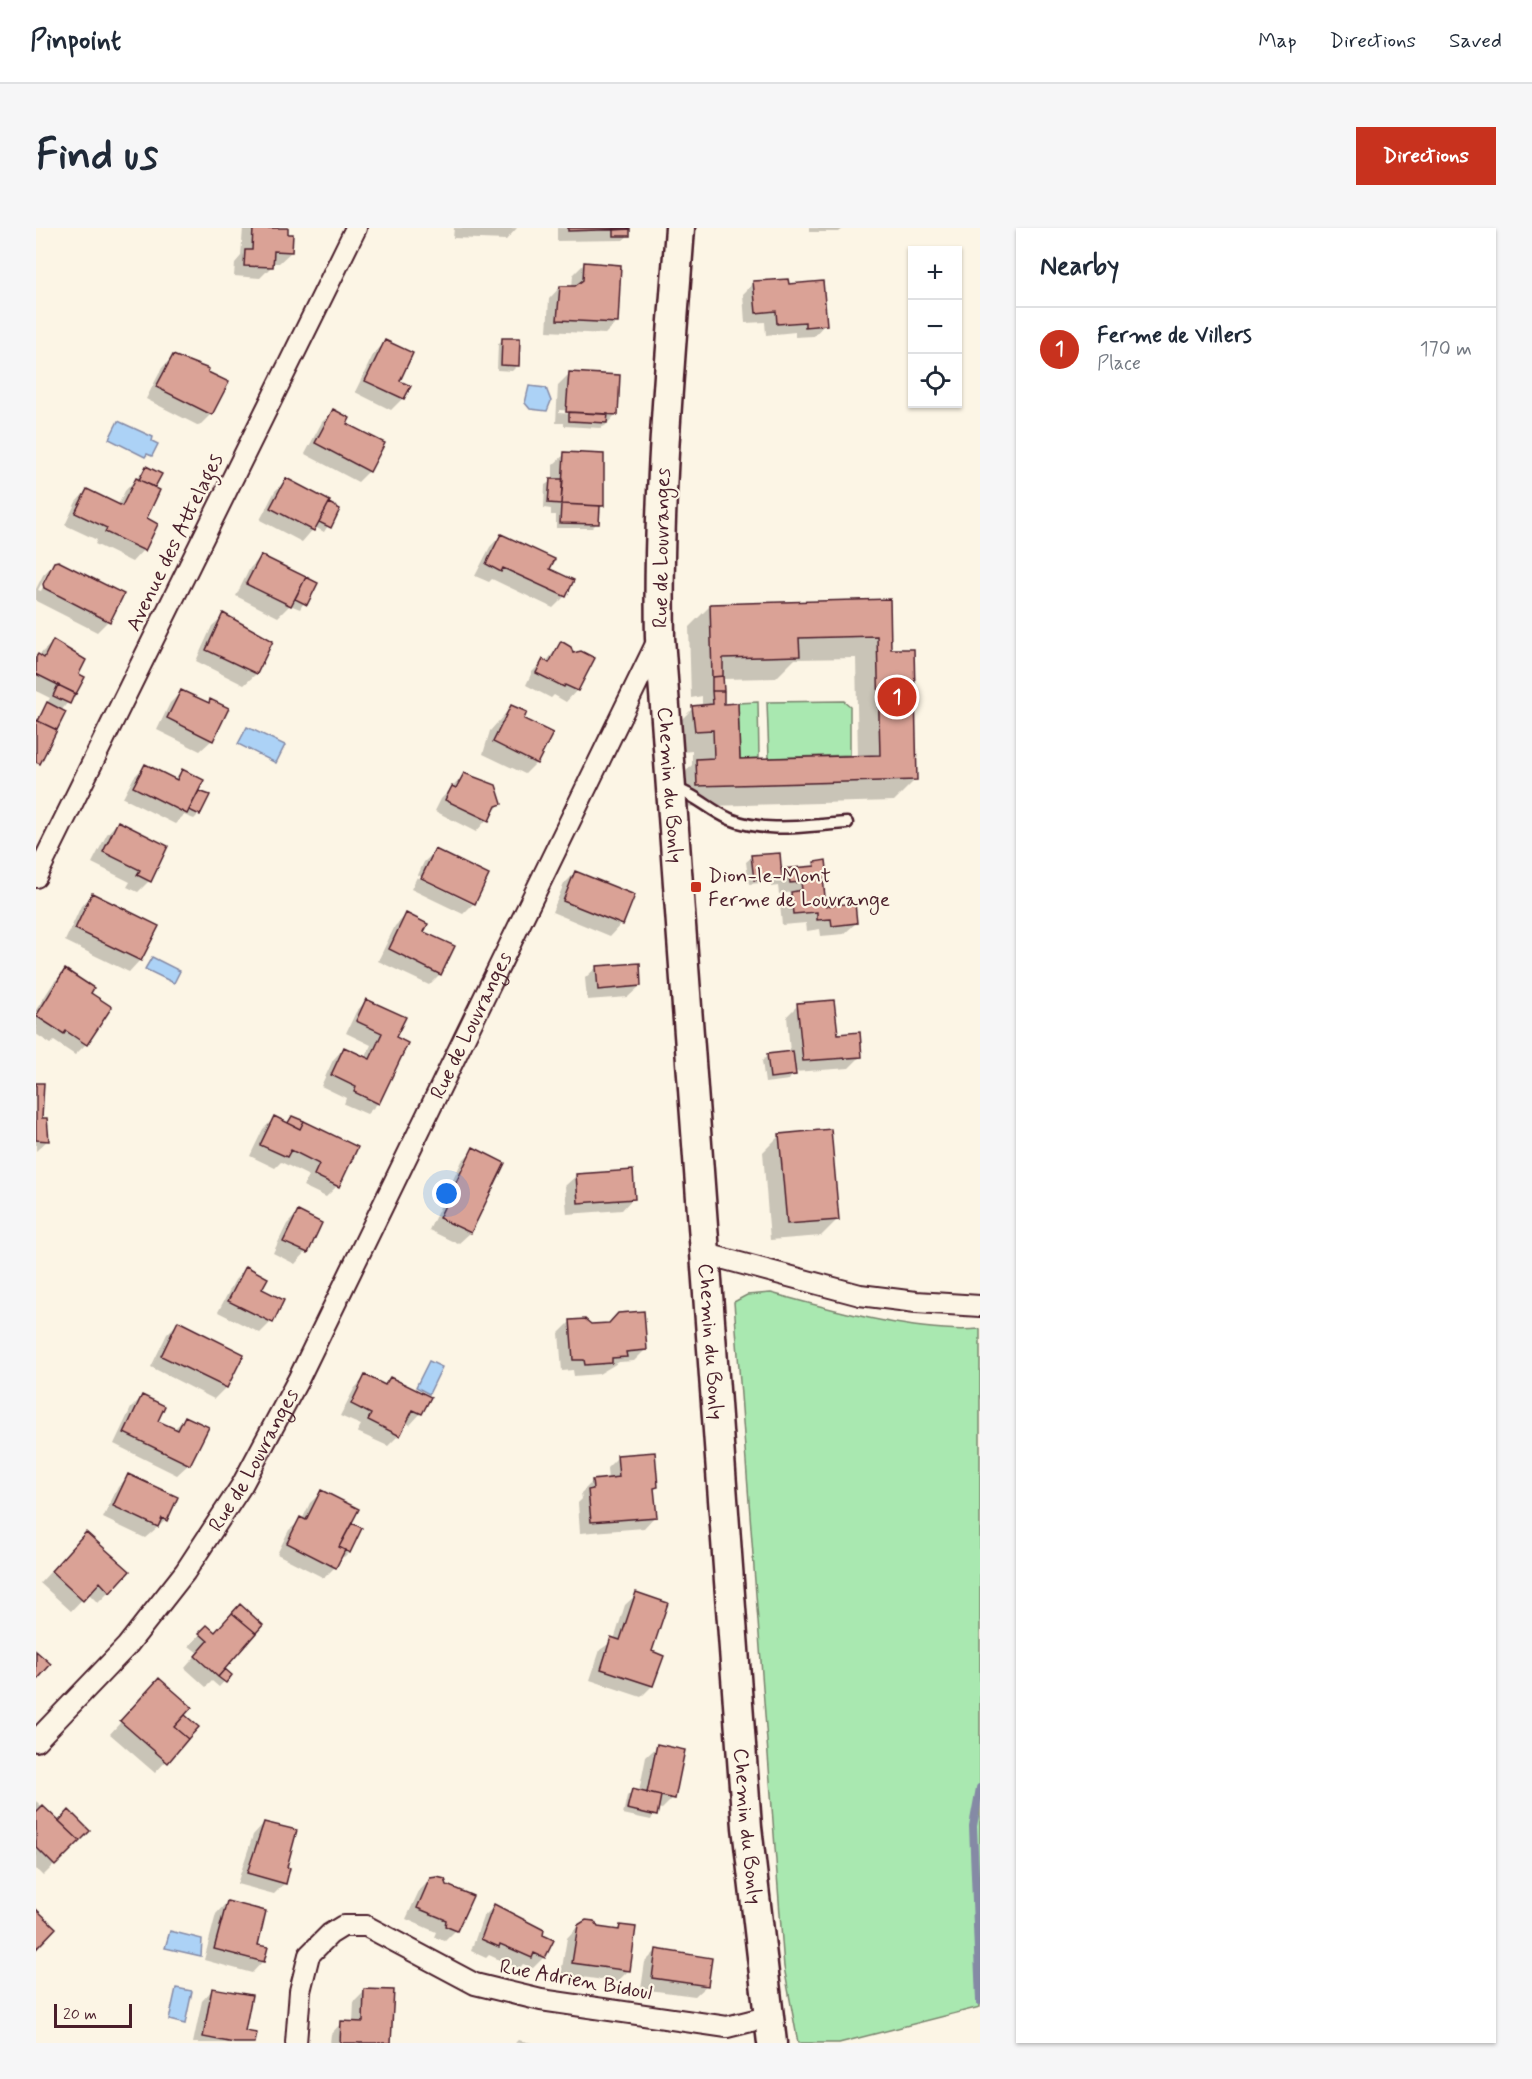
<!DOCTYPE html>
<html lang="en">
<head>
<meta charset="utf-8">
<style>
	body { margin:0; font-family:Mynerve,sans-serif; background:#f6f6f7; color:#1f2937 }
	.controls { position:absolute; right:18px; top:18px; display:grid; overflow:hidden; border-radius:0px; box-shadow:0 2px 4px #0004 }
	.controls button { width:54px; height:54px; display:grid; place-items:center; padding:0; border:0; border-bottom:2px solid #e0e1e3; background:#fff; color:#1f2937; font:30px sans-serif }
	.scale { position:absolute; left:18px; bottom:15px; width:78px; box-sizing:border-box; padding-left:6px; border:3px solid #4a1f2b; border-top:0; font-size:16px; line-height:21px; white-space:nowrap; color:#4a1f2b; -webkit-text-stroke:4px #fcf5e5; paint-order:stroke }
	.you { position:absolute; left:411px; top:966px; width:21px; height:21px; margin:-15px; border:4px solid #fff; border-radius:50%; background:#1a73e8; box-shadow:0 0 0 9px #1a73e833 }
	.badge { display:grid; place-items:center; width:39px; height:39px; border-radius:50%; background:#c8321e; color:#fff; font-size:20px; font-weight:700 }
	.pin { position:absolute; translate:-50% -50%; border:3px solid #fff; box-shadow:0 2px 6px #0006 }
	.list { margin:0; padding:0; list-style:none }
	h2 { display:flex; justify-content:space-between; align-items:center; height:78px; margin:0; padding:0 24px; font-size:26px }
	h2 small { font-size:20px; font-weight:400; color:#747a83 }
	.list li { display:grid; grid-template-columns:39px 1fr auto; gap:18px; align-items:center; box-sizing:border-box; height:84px; padding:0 24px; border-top:2px solid #e0e1e3 }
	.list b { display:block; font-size:22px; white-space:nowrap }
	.list p { margin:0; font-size:20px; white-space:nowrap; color:#747a83 }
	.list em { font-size:20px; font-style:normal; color:#747a83 }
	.icon { flex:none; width:33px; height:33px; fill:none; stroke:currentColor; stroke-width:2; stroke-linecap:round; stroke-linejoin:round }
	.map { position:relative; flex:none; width:944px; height:1815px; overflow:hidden; border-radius:0px }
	header { display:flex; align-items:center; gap:36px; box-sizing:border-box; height:84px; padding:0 30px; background:#fff; border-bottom:2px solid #e0e1e3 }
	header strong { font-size:28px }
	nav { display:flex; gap:33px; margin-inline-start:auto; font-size:21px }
	.intro { display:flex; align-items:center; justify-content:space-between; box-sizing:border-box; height:144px; padding:0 36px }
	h1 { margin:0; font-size:42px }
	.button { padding:15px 27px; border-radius:0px; background:#c8321e; color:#fff; font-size:21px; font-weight:700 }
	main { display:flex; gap:36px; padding:0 36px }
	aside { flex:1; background:#fff; border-radius:0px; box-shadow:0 2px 4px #0004 }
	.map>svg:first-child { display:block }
	.green { fill:#a9e8b0; stroke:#7a846e; stroke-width:1.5 }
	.water { fill:#acd2f6; stroke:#858aa5; stroke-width:1.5 }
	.shadow { fill:#0003; fill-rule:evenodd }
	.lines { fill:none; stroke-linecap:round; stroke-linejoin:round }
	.stream { stroke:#858aa5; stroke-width:8 }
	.building { fill:#daa296; stroke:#4a1f2b; stroke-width:1.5 }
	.lane-casing { stroke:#4a1f2b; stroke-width:15 }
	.street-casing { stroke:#4a1f2b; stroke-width:24 }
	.secondary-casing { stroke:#4a1f2b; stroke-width:33 }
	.lane { stroke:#fcf5e5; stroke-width:10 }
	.street { stroke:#fcf5e5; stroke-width:20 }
	.secondary { stroke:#fcf5e5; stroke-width:28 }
	.poi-dot { fill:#c8321e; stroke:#fcf5e5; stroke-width:2 }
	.labels { text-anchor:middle; stroke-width:4.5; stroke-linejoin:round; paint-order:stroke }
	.street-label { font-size:21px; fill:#4a1f2b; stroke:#fcf5e5 }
	.poi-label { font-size:21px; fill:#4a1f2b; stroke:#fcf5e5; text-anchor:start }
</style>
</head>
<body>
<header>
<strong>Pinpoint</strong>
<nav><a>Map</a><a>Directions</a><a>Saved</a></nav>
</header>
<div class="intro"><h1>Find us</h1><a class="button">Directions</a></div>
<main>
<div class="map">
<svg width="944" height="1815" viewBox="0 0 944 1815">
	<rect width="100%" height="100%" fill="#fcf5e5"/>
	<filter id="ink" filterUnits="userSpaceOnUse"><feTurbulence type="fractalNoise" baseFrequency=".0167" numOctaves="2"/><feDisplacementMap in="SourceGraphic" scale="12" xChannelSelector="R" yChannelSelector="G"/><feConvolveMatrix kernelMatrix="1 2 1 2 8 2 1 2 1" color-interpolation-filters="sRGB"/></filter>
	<g filter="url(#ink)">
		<path class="green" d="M808,473L814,478V527L733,530L731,474Z
			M722,474L723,530L704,531L702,475Z
			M735,1065C797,1082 880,1106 944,1101V1779L803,1815H762L748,1739L698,1074L711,1067Z"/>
		<path class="water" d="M493,158L510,160L515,173L511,183L494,181L489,175Z
			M82,193L117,209L116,213L122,216L116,228L111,226L109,229L73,211Z
			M211,499L249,517L240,535L202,516Z
			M116,729L144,743L138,755L109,741Z
			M393,1133L406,1139L393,1166L380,1159Z
			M134,1703L166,1711L165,1728L129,1720Z
			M140,1760L156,1763L149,1796L133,1792Z"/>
		<path class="shadow" d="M207,0H250L255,24L243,35H236L235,39L224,50L198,48L199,35L205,28Z
			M418,0H481L470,12L417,10Z
			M521,0H593V7L587,12L521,13Z
			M773,0H808L803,4H773Z
			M548,36L581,94L569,106L511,103L513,71L524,59L536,60L537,47Z
			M718,55L751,57L789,96L778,108L759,109V104L730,107L729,94L709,95L707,66Z
			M467,111L482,137L476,143L461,142L462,116Z
			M350,114L362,153L372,159L366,171L355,182L319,164L338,125Z
			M137,128L175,186L163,198L110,171L126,140Z
			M533,146L580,186L569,198L564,200L528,198V195H520L522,157ZM523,182L537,183L534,186L523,185Z
			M298,183L309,196L333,243L322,254L269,226L286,194Z
			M529,226L566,278L562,282L561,295L556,300H520V287H515V281L508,280L509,257L517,252V237Z
			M110,240L124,246L116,260L109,291L120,296L107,322L96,334L59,316L61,312L29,297L40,274L51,262L82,277L89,263Z
			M250,252L302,282L288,304L279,299L266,314L224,292L239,263Z
			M465,307L512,341L536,353L528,369L517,380L456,351L453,354L439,348L454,319Z
			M225,329L279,356L264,381L254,377L242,389L200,368L214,340Z
			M19,335L72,393L61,404L0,373V361L7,347ZM11,345H14L5,363L2,362Z
			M852,372L853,423L880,551L858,573L639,579V555L656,537V523L637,525L635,502L657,480L666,476V468L655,470L653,399L675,377ZM820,430L822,529L703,532L686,477V451L740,450L759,431Z
			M188,387L235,414L220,446L208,457L160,433L176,398Z
			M17,414L41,447L39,465L25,483L0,537V493L14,470L0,463V430Z
			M525,415L541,462L530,474L518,467L515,470L490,457L496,444L507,433L510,434Z
			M146,463L172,476L175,473L176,512L164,523L121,502L134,475Z
			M476,478L486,491L500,535L489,546L447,526L454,503Z
			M109,538L137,552L146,543L159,569L163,564V586L158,591L148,587L139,596L87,570L98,549Z
			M428,547L464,576L440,604L399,583L405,571Z
			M82,594L113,653L102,664L91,659L94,654L56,635L71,606Z
			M400,623L438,675L427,686L375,661L381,649L436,676V672L382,647L388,634Z
			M716,629L744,645L774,640L779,635L790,649L786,653L789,679L820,695L808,706L785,708L784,701L771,703L770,695L746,697L744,676L757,664L743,666L742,658L735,659V654L713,656L710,634Z
			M539,645L597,668L585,696L574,708L516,684L528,656Z
			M57,667L104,732L93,744L29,713L45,678Z
			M370,687L386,704L404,746L393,757L342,733L359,698Z
			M561,739L604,758L592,769L551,772L549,750Z
			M29,743L53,766L50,816L39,827L18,813L15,816L0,806V782L18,754Z
			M331,772L358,810L342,875L331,886L308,876L310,870L285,858L297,832L308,820L329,830L335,817L310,805L320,784Z
			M762,777L825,828L813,840L758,844L753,852L729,855L726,833L732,827L754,825L751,788Z
			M0,856L4,891L12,912L0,923Z
			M256,889L301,958L290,969L267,958L273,948L245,934L239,940L214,928L227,901L239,890L250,895Z
			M744,907L802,991L785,1008L734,1012L727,924Z
			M438,921L467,936L434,1005L422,1016L393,1002L426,933Z
			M541,947L597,970L586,982L531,986L529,958Z
			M262,985L284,995L270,1024L259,1036L237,1025L251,996Z
			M210,1040L224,1062L235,1094L224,1105L182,1084L199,1052Z
			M534,1094L555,1098L609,1122L598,1133L583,1134L563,1146L538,1148L537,1142L526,1143L523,1105Z
			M142,1095L190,1159L178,1171L115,1139L131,1106Z
			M329,1149L347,1158L354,1151L385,1185L374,1197L369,1194L363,1207L352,1218L321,1204L325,1197L304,1188L318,1161Z
			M106,1169L120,1193L138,1201L150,1190L153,1236L141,1247L78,1216L95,1180Z
			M582,1229L621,1259L617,1262L619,1288L608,1300L544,1305L542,1275L546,1271L545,1265L557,1253L572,1252L571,1240Z
			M93,1248L130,1292L109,1310L67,1290L82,1259Z
			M285,1264L314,1296L324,1301L313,1324L308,1329L304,1327L299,1339L288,1350L241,1326L253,1302L266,1292L274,1275Z
			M39,1317L73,1364L62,1375L52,1365L35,1383L4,1355Z
			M601,1366L614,1424L616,1458L605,1469L554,1452L564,1422L578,1412L589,1377Z
			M171,1399L178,1406L183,1446L194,1447L183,1459L176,1453L170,1459L149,1440L162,1425L153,1418Z
			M112,1464L161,1500L119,1545L74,1506Z
			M622,1518L637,1570L626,1581L621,1580L615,1592L587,1586L591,1568L596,1563L603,1564L610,1529Z
			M0,1573L23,1595L33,1584L52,1603L7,1648L0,1641Z
			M228,1595L249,1640V1655L238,1666L201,1656L217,1607Z
			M394,1652L420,1702L409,1713L398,1709L400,1704L370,1691L383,1663Z
			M191,1674L227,1733L216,1745L168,1732L180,1686Z
			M459,1678L508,1729L497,1740L487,1736L483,1741L453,1727L450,1730L435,1723L447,1689Z
			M542,1698L580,1703L585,1698L592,1743L581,1754L525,1746L531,1710Z
			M620,1723L671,1757L659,1768L605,1761L609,1734Z
			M177,1761L207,1804L217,1815H157L166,1773Z
			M329,1763L354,1815H294L295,1806L306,1794L317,1795L318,1774Z
			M482,1812L496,1815H479Z"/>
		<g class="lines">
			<path class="stream" d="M944,1560L937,1598L944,1773"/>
		</g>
		<path class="building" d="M217,0H252V6H257L256,24L238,23L237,39L208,38L209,22H216Z
			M532,0H594V1L532,3Z
			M594,1V8H578V2Z
			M548,34L585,37L582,95L521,92L524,58H539L547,52Z
			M752,51L753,56L787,53L791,97L769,99V94L741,96L740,83L720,85L717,53Z
			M466,110H484L483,138L465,137Z
			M349,112L377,125L364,153L375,158L368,171L329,153Z
			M137,127L173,141L172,144L193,154L176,187L120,159Z
			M533,144L584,147L582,187L530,184Z
			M297,181L314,190L311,196L349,215L334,244L279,215Z
			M533,184L572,186L571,195L533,193Z
			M528,224L568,226V278L525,276Z
			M110,238L126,246L119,259L103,252Z
			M100,250L124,262L111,290L122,296L109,323L69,304L71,300L39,285L51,261L86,278Z
			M250,250L294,273L278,303L234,280Z
			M514,251H527L525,276L512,275Z
			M293,275L304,281L295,300L283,294Z
			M525,276L564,278L563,296L524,295Z
			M465,306L519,331L514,341L538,352L530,369L467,340L465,344L450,336Z
			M225,327L270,349L255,378L210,356Z
			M22,333L88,366L74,394L8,360L7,356L18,334Z
			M270,349L282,355L271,377L259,371Z
			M854,371L855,421H878L881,552L661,558L660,531L678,530L677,502L659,503L656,478L677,476L676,463H688V476L702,475L704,531L844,527L841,408L763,410L764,428L687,430V448L676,449L674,376Z
			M187,385L237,413L221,446L170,422Z
			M17,412L50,432L43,446L49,449L40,466L0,446V429L2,426L8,430Z
			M525,413L535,419L537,425L545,423L559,430L542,463L529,457L528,459L500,445L507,431L513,435Z
			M687,448L688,463H676V449Z
			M22,457L39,465L34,476L17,468Z
			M145,462L173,475L174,471L193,480L177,513L131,490Z
			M11,474L30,484L21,502L2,493Z
			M475,477L491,484L488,491L517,505L501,536L457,514Z
			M0,492L21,502L4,536L0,534Z
			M109,536L141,552L146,541L168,552L151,586L97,559Z
			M428,545L460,557L466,576L460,578L453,593L409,572L416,558L420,560Z
			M163,563L174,567L164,587L153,582Z
			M82,593L132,618L115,654L101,647L104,642L67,624Z
			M399,621L453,647L439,676L385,650Z
			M744,625L746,649L718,652L715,627Z
			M790,632L792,650H787L790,678L819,675L821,695L796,698L795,691L781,692V684L757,686L755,664L766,662L765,654L754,655L753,648L746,649L745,641L779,638L778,634Z
			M539,643L599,667L587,697L527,673Z
			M56,665L123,698L105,733L39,701Z
			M370,685L392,696L388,704L419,718L405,747L353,721Z
			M604,735L605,758L562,762L560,738Z
			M29,741L58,760L55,765L76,779L51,817L30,803L28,806L0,788Z
			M330,771L370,789L360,809L372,815L343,876L318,864L320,859L295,847L308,819L334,831L346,805L320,793Z
			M798,772L802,806L824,804L826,829L767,833L761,775Z
			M757,823L760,847L734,850L731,826Z
			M0,855H8L6,890H11L13,913L0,912Z
			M238,888L264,901L268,893L322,919L303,959L278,947L283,936L255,922L251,929L224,917Z
			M256,888L268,893L264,901L252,895Z
			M795,901L803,992L751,996L743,906Z
			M437,919L469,935L435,1005L403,990Z
			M597,942L599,971L542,975L540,946Z
			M262,983L286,995L272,1025L247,1014Z
			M210,1038L232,1050L226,1061L248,1072L237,1095L192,1073Z
			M608,1083L611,1122L590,1124L591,1129L576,1130V1135L549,1137L548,1132H537L534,1092L549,1091L555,1096L573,1095L582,1085Z
			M142,1093L208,1126L191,1160L125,1128Z
			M329,1147L349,1157L354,1149L395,1169L386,1186L377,1182L364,1208L332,1192L335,1186L315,1176Z
			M106,1167L129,1178L122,1193L142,1202L149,1188L173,1199L154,1237L88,1205Z
			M619,1224L622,1259L618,1260L621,1289L555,1294L552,1262L557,1261L556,1252L583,1249L581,1227Z
			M92,1246L142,1269L131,1293L126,1290L122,1299L77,1278Z
			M285,1262L323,1281L303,1319L309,1322L300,1340L251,1315L264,1289L270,1292Z
			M316,1295L326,1300L314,1325L303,1319Z
			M50,1304L94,1343L74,1365L64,1354L47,1373L15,1343Z
			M600,1364L632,1375L616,1423L628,1428L617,1458L565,1441L575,1409L584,1412Z
			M204,1376L227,1397L220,1405L196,1385Z
			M196,1385L220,1405L182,1449L159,1428L172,1413L163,1405L171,1397L179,1404Z
			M0,1423L15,1436L0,1453Z
			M189,1441L196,1447L190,1455L182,1449Z
			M123,1450L156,1479L138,1499L152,1511L132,1535L84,1493Z
			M149,1487L163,1499L152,1511L138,1499Z
			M621,1516L649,1522L639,1571L611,1565Z
			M596,1561L625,1568L621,1588L591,1581Z
			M7,1578L44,1613L19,1638L0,1619V1585Z
			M33,1582L54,1603L44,1613L23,1593Z
			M228,1594L261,1602L251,1639L254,1640L250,1656L211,1645Z
			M401,1649L409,1651L411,1657L437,1668L421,1703L409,1698L410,1692L381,1680L394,1650Z
			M191,1673L230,1683L222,1717L232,1719L228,1734L178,1721Z
			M458,1676L508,1702L507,1707L518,1712L509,1730L498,1725L496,1730L464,1716L463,1719L445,1711Z
			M0,1681L20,1700L0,1721Z
			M550,1692L558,1693L562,1699L583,1702L584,1697L600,1699L594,1743L536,1735L542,1697Z
			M620,1721L676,1730L672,1758L616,1750Z
			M176,1760L216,1767L209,1803L221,1805L219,1815H198L167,1809Z
			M328,1761L358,1762L355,1815H304L305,1793L327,1794Z"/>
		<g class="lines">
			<defs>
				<path id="lane" d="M637,560C661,567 673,582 694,591C730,606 774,597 811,595"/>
				<g id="street">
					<path d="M0,649L320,0"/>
					<path d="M670,1026L824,1067L880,1074L944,1078"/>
					<path id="s1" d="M0,1513L91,1418L149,1344L206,1257L262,1152L622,412"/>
					<path d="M260,1815L264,1763L273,1727L294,1706L307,1698H330L439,1756L505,1772L691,1799L731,1789"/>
				</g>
				<g id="secondary">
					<path id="s2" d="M644,0C634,137 621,273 624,410L711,1599L736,1815"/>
				</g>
			</defs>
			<use href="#lane" class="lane-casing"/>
			<use href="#street" class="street-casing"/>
			<use href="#secondary" class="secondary-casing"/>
			<use href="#lane" class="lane"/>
			<use href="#street" class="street"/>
			<use href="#secondary" class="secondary"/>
		</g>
	</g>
	<rect class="poi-dot" x="654" y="653" width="12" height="12" rx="3"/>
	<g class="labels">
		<g class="street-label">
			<text transform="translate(138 314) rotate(-64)" y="7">Avenue des Attelages</text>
			<text transform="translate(625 320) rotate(-89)" y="7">Rue de Louvranges</text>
			<text dy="7" stroke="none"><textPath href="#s2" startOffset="558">Chemin du Bonly</textPath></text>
			<text dy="7" stroke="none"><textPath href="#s1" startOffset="843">Rue de Louvranges</textPath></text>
			<text dy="7" stroke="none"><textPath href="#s2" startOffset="1116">Chemin du Bonly</textPath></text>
			<text dy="7" stroke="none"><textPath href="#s1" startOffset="357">Rue de Louvranges</textPath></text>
			<text dy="7" stroke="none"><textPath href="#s2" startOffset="1602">Chemin du Bonly</textPath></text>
			<text transform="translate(540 1751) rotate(10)" y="7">Rue Adrien Bidoul</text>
		</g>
		<g class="poi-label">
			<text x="672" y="654">Dion-le-Mont<tspan x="672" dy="24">Ferme de Louvrange</tspan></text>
		</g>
	</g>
</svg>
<div class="controls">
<button>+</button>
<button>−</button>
<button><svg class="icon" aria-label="locate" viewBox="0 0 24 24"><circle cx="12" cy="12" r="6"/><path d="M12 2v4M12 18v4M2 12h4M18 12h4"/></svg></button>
</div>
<div class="scale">20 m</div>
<div class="you"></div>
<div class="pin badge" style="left:861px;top:469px">1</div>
</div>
<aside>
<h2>Nearby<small></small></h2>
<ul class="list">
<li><span class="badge">1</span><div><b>Ferme de Villers</b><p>Place</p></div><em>170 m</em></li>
</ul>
</aside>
</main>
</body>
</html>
